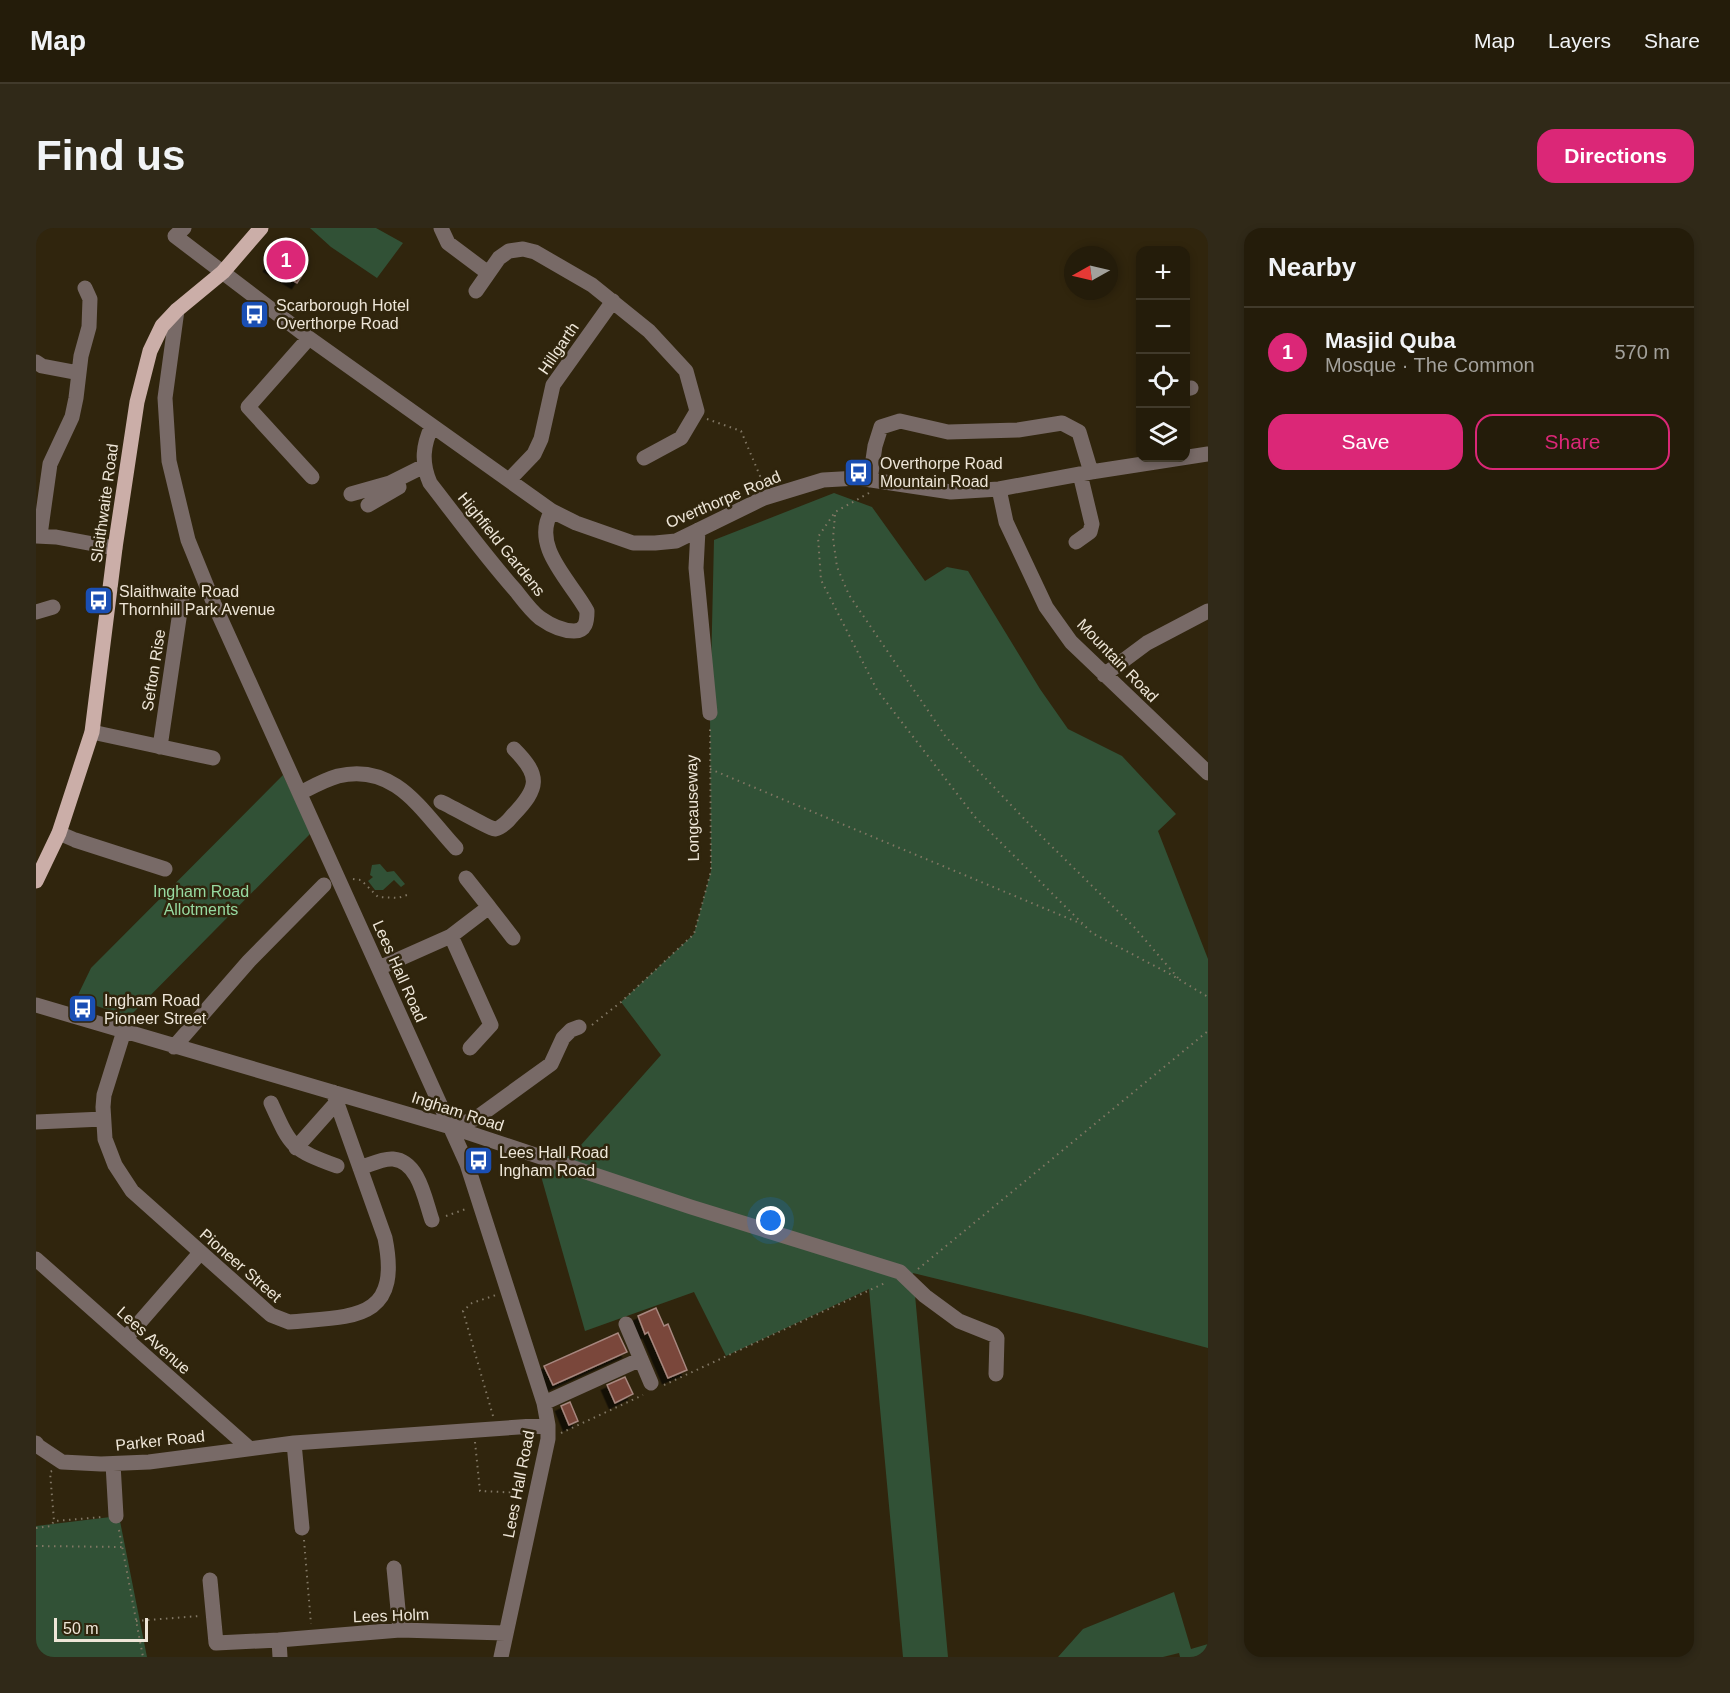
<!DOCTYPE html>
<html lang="en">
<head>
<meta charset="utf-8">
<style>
	body { margin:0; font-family:Arial,sans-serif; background:#302918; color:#f1f3f6 }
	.controls { position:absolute; right:18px; top:18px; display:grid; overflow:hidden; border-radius:12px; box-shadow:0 3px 9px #0003 }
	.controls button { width:54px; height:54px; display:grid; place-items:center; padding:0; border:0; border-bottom:2px solid #413a2b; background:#241c0a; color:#f1f3f6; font:30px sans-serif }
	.compass { position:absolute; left:1028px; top:18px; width:54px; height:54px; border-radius:50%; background:#241c0a; box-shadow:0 3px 9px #0003; rotate:262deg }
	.scale { position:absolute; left:18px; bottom:15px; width:94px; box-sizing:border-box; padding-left:6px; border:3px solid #eee6d8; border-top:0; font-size:16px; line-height:21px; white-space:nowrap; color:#eee6d8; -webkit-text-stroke:4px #30250d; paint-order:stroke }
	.you { position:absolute; left:735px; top:993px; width:21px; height:21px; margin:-15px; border:4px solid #fff; border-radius:50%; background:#1a73e8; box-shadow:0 0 0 9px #1a73e833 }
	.badge { display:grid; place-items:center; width:39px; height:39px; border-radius:50%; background:#db2777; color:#fff; font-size:20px; font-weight:700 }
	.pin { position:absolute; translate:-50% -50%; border:3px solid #fff; box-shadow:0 2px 6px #0006 }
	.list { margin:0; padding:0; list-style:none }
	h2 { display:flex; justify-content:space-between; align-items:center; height:78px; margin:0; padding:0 24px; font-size:26px }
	h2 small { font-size:20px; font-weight:400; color:#a3a19c }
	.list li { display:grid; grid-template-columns:39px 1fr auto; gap:18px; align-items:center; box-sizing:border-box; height:90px; padding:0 24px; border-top:2px solid #413a2b }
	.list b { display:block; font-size:22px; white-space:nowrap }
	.list p { margin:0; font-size:20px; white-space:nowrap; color:#a3a19c }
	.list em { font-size:20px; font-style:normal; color:#a3a19c }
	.actions { display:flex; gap:12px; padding:18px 24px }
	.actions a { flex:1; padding:14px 0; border:2px solid #db2777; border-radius:18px; text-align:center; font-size:21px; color:#db2777 }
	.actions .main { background:#db2777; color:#fff }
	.icon { flex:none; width:33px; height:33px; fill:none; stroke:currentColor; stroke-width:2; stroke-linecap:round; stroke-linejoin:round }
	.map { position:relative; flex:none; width:1172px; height:1429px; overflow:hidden; border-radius:18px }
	header { display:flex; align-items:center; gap:36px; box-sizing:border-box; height:84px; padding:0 30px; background:#241c0a; border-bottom:2px solid #413a2b }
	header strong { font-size:28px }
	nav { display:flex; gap:33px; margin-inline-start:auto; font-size:21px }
	.intro { display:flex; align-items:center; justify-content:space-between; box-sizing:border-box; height:144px; padding:0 36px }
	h1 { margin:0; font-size:42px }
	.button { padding:15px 27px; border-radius:18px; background:#db2777; color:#fff; font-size:21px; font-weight:700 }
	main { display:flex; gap:36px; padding:0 36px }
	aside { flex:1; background:#241c0a; border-radius:18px; box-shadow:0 3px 9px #0003 }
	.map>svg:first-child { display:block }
	.green { fill:#315136 }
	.building { fill:#7a463a; stroke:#a7877f; stroke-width:1.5; filter:url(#shadow) }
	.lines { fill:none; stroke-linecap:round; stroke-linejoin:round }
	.path { stroke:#817764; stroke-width:2; stroke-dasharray:1.5 4.5; stroke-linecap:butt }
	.minor { stroke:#786a67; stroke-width:15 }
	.major { stroke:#cbaea8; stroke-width:15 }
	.labels { text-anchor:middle; stroke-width:5; stroke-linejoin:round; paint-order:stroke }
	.poi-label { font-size:16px; fill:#eee6d8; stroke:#30250d; text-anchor:start }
	.street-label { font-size:16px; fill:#eee6d8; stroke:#30250d }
	.park-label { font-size:16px; fill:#97daa1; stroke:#30250d }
</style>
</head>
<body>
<header>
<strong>Map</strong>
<nav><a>Map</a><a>Layers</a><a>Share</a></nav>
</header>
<div class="intro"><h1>Find us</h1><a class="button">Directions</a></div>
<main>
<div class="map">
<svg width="1172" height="1429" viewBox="0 0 1172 1429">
	<defs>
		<filter id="shadow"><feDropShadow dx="-5.5" dy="5.5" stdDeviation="0" flood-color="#0009"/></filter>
	</defs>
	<rect width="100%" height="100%" fill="#30250d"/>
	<path class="green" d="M274,0H340L367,15L341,50L295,19Z
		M798,265L836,279L889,353L911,339L932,343L1004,461L1032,501L1086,528L1140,586L1122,603L1172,731V1120L1048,1087L877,1045L912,1429H867L833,1061L690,1128L658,1064L549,1103L503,941L537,926L625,827L585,774L658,706L675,643L674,485L678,312Z
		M247,547L275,605L93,789L40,771L55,740Z
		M344,636L351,644L358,643L369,656L365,659L358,652L347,662H339L332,653L337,649L334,647L336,637Z
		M83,1288L111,1429H0V1298Z
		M1138,1364L1155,1421L1172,1416V1429H1144L1143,1425L1127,1429H1022L1047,1401Z"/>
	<path class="building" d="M252,12L261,17L257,24L264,29L261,35L270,41L261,55L233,38L246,17L248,18Z
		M620,1080L628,1098L632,1096L651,1142L632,1150L612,1104L609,1106L602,1088Z
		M582,1105L591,1124L517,1157L508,1138Z
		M589,1149L597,1166L579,1175L571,1157Z
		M534,1174L542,1193L533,1197L525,1178Z"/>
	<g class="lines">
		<path class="path" d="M671,191L705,203L727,255
			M833,265L799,284L782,309L785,352L841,462L939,589L1056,705L1134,746L1172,769
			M799,287L797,310L801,339L813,367L910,509L998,601L1098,699L1143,751
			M674,541L1046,696
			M317,651L325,652L342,669L362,670L374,666
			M556,797L585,774L658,706L675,643L674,497
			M410,988L430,981
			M882,1041L1172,803
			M628,1157L849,1055
			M457,1188L427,1083L436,1075L460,1067
			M525,1205L607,1167
			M439,1214L444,1263L486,1265
			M16,1243L14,1244L18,1293
			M0,1300L15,1298L18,1293L67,1289
			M83,1302L107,1429
			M268,1312L275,1396
			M0,1318L86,1319
			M100,1393L163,1388"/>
		<path class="minor" d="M148,0L139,8L273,110L516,283L540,295L597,315H619L640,313L728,270L787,252L822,250L915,264L963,261L1055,244L1172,226
			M405,0L412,15L452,45
			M440,63L463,30L473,23L487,21L499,24L556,57L613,103L650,143L661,183L645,210L608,230
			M141,82L129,170L133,233L152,312L178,376L431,936L508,1175L512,1197V1211L465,1429
			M273,110L212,179L276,249
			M0,134L6,138L43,145
			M1150,161L1155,160
			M396,198C387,217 385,234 394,255C422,291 449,328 480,363C487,372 495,383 504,390C514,397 527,403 538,403C550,403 551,393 551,383C535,353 494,318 516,283
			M473,252L498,226L505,211L517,157L577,73
			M834,252L839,218L845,199L864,193L912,204L982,202L1026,195L1043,204L1055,244
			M963,261L970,294L1010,379L1035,414L1172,545
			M315,266L354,255L388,238
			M332,277L363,259
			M662,302L660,340L674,485
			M4,307L14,236L36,189L40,170L45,128L53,99L54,71L49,60
			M0,308L20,309L79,320
			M1040,314L1054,304L1056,296L1044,246
			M0,384L17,379
			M1068,447L1111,415L1172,383
			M56,504L177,530
			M124,519L146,370
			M264,565C276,559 288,552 302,548C360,534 387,585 420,620
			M405,574C413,577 456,602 459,601C466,600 473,592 477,587C503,560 505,548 478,521
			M23,605L39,612L129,641
			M430,650L453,679
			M415,708L455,797L434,820
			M343,740L415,708L453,679L477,710
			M0,777L415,899L655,979L864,1044L889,1068L923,1093L958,1107L961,1110L960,1146
			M88,803L68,867L67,879L69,911L79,937L96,963L235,1087L253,1094C316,1088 366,1094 349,1010L297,864
			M138,819L213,733L288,657
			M235,875C255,919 255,921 301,938
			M0,894L67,891
			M415,899L439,891L515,836L527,810L535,802L543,799
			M260,920L300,875
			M324,940C334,937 346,930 357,931C383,933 389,972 396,992
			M0,1031L213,1220
			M590,1096L615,1155
			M90,1110L164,1025
			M508,1175L605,1131
			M0,1215L2,1218L26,1234L65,1236L113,1234L258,1215L512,1197
			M258,1215L266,1300
			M77,1236L80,1288
			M358,1340L364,1402
			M174,1352L180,1415L243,1412
			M244,1429L243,1412L364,1402L469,1405"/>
		<path class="major" d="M0,653L23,605L56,504L79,320L101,174L114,123L126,98L141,82L187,44L225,0"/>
	</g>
	<defs>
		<symbol id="bus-square" viewBox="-11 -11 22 22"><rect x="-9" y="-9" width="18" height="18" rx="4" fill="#1a4fb4" stroke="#30250d"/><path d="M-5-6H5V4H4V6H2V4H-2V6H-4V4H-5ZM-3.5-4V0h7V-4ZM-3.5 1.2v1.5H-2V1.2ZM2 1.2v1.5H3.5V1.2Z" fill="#fff"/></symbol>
	</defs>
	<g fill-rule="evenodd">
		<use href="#bus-square" x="202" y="70" width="33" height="33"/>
		<use href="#bus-square" x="806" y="228" width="33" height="33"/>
		<use href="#bus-square" x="46" y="356" width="33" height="33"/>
		<use href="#bus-square" x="30" y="764" width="33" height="33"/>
		<use href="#bus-square" x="426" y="916" width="33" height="33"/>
	</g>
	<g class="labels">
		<g class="poi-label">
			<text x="240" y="83">Scarborough Hotel<tspan x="240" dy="18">Overthorpe Road</tspan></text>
			<text x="844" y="241">Overthorpe Road<tspan x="844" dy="18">Mountain Road</tspan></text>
			<text x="83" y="369">Slaithwaite Road<tspan x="83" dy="18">Thornhill Park Avenue</tspan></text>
			<text x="68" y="778">Ingham Road<tspan x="68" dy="18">Pioneer Street</tspan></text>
			<text x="463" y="930">Lees Hall Road<tspan x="463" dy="18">Ingham Road</tspan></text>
		</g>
		<g class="street-label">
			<text transform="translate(522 120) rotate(-56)" y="6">Hillgarth</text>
			<text transform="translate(687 271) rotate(-23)" y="6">Overthorpe Road</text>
			<text transform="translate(68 275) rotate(-82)" y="6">Slaithwaite Road</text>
			<text transform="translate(466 316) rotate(51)" y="6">Highfield Gardens</text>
			<text transform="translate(1082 432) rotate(46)" y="6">Mountain Road</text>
			<text transform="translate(117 442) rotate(-81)" y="6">Sefton Rise</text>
			<text transform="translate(656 580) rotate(-91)" y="6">Longcauseway</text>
			<text transform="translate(364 743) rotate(66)" y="6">Lees Hall Road</text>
			<text transform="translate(422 883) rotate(18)" y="6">Ingham Road</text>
			<text transform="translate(205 1037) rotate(41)" y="6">Pioneer Street</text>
			<text transform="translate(118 1112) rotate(42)" y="6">Lees Avenue</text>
			<text transform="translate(124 1212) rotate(-6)" y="6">Parker Road</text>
			<text transform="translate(482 1256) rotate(-79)" y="6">Lees Hall Road</text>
			<text transform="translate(355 1387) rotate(-2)" y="6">Lees Holm</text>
		</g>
		<g class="park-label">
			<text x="165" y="669">Ingham Road<tspan x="165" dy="18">Allotments</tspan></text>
		</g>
	</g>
</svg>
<div class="controls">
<button>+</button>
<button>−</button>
<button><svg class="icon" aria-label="locate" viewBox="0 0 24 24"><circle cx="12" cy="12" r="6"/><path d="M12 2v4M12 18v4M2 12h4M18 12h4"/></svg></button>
<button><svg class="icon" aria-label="layers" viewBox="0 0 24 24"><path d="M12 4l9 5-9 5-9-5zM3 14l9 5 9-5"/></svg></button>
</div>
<svg class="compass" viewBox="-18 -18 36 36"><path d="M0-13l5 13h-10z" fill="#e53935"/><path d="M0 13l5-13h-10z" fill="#a3a19c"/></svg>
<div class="scale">50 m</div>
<div class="you"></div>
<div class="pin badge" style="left:250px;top:32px">1</div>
</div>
<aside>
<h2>Nearby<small></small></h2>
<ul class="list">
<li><span class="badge">1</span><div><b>Masjid Quba</b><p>Mosque · The Common</p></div><em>570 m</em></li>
</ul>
<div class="actions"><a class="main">Save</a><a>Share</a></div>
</aside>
</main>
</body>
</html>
